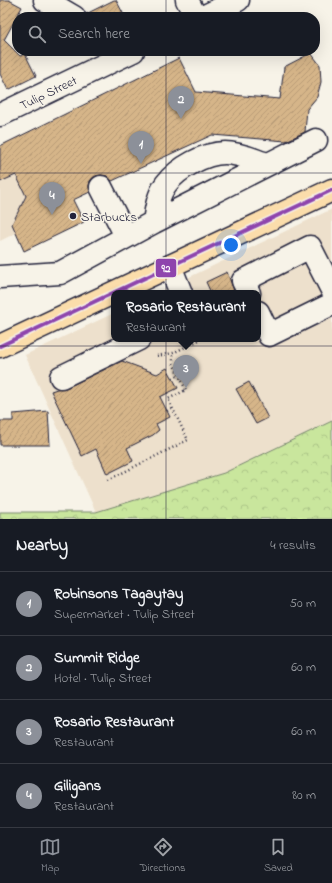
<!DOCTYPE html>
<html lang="en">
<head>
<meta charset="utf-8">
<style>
	body { margin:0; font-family:"Indie Flower",sans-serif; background:#242831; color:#f1f3f6 }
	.you { position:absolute; left:231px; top:245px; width:14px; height:14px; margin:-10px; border:3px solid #fff; border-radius:50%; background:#1a73e8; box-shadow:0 0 0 6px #1a73e833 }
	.badge { display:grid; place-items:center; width:26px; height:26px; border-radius:50%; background:#8c9099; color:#fff; font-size:13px; font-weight:700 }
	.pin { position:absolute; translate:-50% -33px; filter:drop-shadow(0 1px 2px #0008) }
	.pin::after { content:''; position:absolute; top:21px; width:14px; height:12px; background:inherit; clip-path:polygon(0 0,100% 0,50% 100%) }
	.popup { position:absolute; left:111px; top:290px; width:150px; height:52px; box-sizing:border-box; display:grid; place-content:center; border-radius:8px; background:#171b24; filter:drop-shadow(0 1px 3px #0005); font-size:13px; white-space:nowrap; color:#9ea1a6 }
	.popup b { font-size:15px; color:#f1f3f6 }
	.popup::after { content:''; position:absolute; left:50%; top:100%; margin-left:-8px; border:8px solid transparent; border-top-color:#171b24 }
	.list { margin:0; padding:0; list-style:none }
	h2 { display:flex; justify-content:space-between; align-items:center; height:52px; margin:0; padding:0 16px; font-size:17px }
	h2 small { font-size:13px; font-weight:400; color:#9ea1a6 }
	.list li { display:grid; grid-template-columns:26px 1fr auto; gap:12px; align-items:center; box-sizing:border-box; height:64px; padding:0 16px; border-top:1px solid #363941 }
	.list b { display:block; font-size:15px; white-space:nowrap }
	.list p { margin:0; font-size:13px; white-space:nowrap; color:#9ea1a6 }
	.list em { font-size:13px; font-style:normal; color:#9ea1a6 }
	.icon { flex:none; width:22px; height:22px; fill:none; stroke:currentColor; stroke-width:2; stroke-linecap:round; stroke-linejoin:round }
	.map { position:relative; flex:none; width:332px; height:519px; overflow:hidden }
	.search { position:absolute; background:#171b24; box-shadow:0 4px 16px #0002; left:12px; right:12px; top:12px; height:44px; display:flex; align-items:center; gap:10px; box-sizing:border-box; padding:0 14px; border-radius:16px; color:#9ea1a6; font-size:15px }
	.sheet { height:308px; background:#171b24 }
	nav { display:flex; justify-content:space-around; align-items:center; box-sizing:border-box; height:56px; border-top:1px solid #363941; background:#171b24; font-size:11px; color:#9ea1a6 }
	nav a { display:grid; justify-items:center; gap:2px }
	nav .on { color:#8c9099 }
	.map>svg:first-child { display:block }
	.built { fill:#ede0cc }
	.forest { fill:url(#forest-crowns); stroke:#76846c }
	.building { fill:url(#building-hatch); stroke:#22223b }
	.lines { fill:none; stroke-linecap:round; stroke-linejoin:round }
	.minor-casing { stroke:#22223b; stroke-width:25 }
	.major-casing { stroke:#22223b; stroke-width:25 }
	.path { stroke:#22223b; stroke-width:2.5; stroke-dasharray:1 3; stroke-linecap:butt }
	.minor { stroke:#f7f3e8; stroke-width:22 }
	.major { stroke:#fbddab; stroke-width:22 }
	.bus-1-casing { stroke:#f7f3e8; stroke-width:7 }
	.bus-1 { stroke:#8e44ad; stroke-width:4 }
	.grid { fill:none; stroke:#22223b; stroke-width:1; stroke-opacity:0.55 }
	.poi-dot { fill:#22223b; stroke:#f7f3e8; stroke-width:1.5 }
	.labels { text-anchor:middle; stroke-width:3; stroke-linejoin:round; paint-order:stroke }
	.street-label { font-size:13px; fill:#22223b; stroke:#f7f3e8 }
	.poi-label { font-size:13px; fill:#22223b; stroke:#f7f3e8; text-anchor:start }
	.line-badge { stroke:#f7f3e8; stroke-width:1.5 }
	.badge-label { font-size:11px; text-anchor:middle; font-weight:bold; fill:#fff }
</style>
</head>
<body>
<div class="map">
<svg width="332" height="519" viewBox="0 0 332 519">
	<defs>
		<pattern id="forest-crowns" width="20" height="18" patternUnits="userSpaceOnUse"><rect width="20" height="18" fill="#c9e69d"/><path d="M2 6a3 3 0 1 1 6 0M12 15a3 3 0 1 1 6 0" fill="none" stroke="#acc588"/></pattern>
		<pattern id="building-hatch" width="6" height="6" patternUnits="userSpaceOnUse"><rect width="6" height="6" fill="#d6b589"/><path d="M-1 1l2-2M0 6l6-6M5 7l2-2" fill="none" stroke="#b79b77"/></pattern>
	</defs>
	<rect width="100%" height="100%" fill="#f7f3e8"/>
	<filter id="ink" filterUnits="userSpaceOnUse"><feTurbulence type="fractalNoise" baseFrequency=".025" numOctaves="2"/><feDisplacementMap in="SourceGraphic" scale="8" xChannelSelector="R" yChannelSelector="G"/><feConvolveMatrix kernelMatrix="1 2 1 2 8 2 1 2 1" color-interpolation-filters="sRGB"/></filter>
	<g filter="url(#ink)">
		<path class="built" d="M16,175L26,196L12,224L16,233L0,241V182Z
			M332,209V421L224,473L96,512L25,355L114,313V339H258V293H156Z"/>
		<path class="forest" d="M332,421V519H0V512H96L224,473Z"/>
		<path class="building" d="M0,0H9L22,7L4,40L20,56L25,54L36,76L8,90L0,74Z
			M114,0H116L125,17H86V14Z
			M311,53L320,65L321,82L317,97L307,109L305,132L286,141L212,135L112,181L107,176L101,175L96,176L90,181L89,186L90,192L73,200L84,222L24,251L12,224L26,196L16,175L0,182V146L179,58L196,92L280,99L284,67Z
			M227,272L235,293H211L206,282Z
			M122,361L157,374L167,368L178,388L160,397L170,417L156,424L159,430L153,435L127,448L133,461L107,474L96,449L82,456L51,391L57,389L66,388Z
			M249,382L268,418L256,424L236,389Z
			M48,411L50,445H0V421H13V414Z"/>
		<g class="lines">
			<defs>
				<path id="minor" d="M45,0L74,17
					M187,0L196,17
					M203,17L238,0
					M0,115L133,51
					M101,187L126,236
					M154,222C156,209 158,195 166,184C178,168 205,153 225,153C240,153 254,160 267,164
					M170,266L181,293
					M0,277L60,273L154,222L316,140
					M249,293L243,281L310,247L332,290
					M258,312L269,335L332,304
					M61,377L139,339"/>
				<path id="major" d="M0,346L332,190"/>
			</defs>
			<use href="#minor" class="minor-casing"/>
			<use href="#major" class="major-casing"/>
			<path class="path" d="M157,356L173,353L201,339
				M173,378L179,375
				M167,411L172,408
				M108,480L188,440L168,399L186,390L173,363V353"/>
			<use href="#minor" class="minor"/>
			<use href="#major" class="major"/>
			<defs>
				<path id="bus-1" d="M0,346L332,190"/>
			</defs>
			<use href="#bus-1" class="bus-1-casing"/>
			<use href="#bus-1" class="bus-1"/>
		</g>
	</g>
	<path class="grid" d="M166,0V17M166,51V519M0,173H332M0,346H332"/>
	<circle class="poi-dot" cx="73" cy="216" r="4"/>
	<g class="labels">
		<g class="street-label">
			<text transform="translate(48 92) rotate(-26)" y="5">Tulip Street</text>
		</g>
		<g class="poi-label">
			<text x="81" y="221">Starbucks</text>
		</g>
	</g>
	<rect class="line-badge" x="155" y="258" width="22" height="20" rx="4" fill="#8e44ad"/>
	<g class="badge-label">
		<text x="166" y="272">92</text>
	</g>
</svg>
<div class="you"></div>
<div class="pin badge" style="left:141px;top:164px">1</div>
<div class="pin badge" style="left:181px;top:119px">2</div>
<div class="pin badge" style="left:186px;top:388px">3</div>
<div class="popup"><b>Rosario Restaurant</b>Restaurant</div>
<div class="pin badge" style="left:52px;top:215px">4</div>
<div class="search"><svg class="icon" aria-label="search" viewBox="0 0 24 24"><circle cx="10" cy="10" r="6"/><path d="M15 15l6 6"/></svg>Search here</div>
</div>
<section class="sheet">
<h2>Nearby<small>4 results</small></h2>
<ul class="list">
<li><span class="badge">1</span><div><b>Robinsons Tagaytay</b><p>Supermarket · Tulip Street</p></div><em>50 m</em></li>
<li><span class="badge">2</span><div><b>Summit Ridge</b><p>Hotel · Tulip Street</p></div><em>60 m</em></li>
<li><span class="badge">3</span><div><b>Rosario Restaurant</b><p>Restaurant</p></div><em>60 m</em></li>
<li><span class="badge">4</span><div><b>Giligans</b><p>Restaurant</p></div><em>80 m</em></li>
</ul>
</section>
<nav>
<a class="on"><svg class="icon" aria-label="map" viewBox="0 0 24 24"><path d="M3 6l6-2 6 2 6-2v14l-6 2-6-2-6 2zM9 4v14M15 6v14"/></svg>Map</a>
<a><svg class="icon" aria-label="directions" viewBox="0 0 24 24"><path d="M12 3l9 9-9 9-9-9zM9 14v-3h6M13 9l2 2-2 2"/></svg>Directions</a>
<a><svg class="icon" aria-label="saved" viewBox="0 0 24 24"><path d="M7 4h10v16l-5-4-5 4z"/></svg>Saved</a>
</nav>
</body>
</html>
